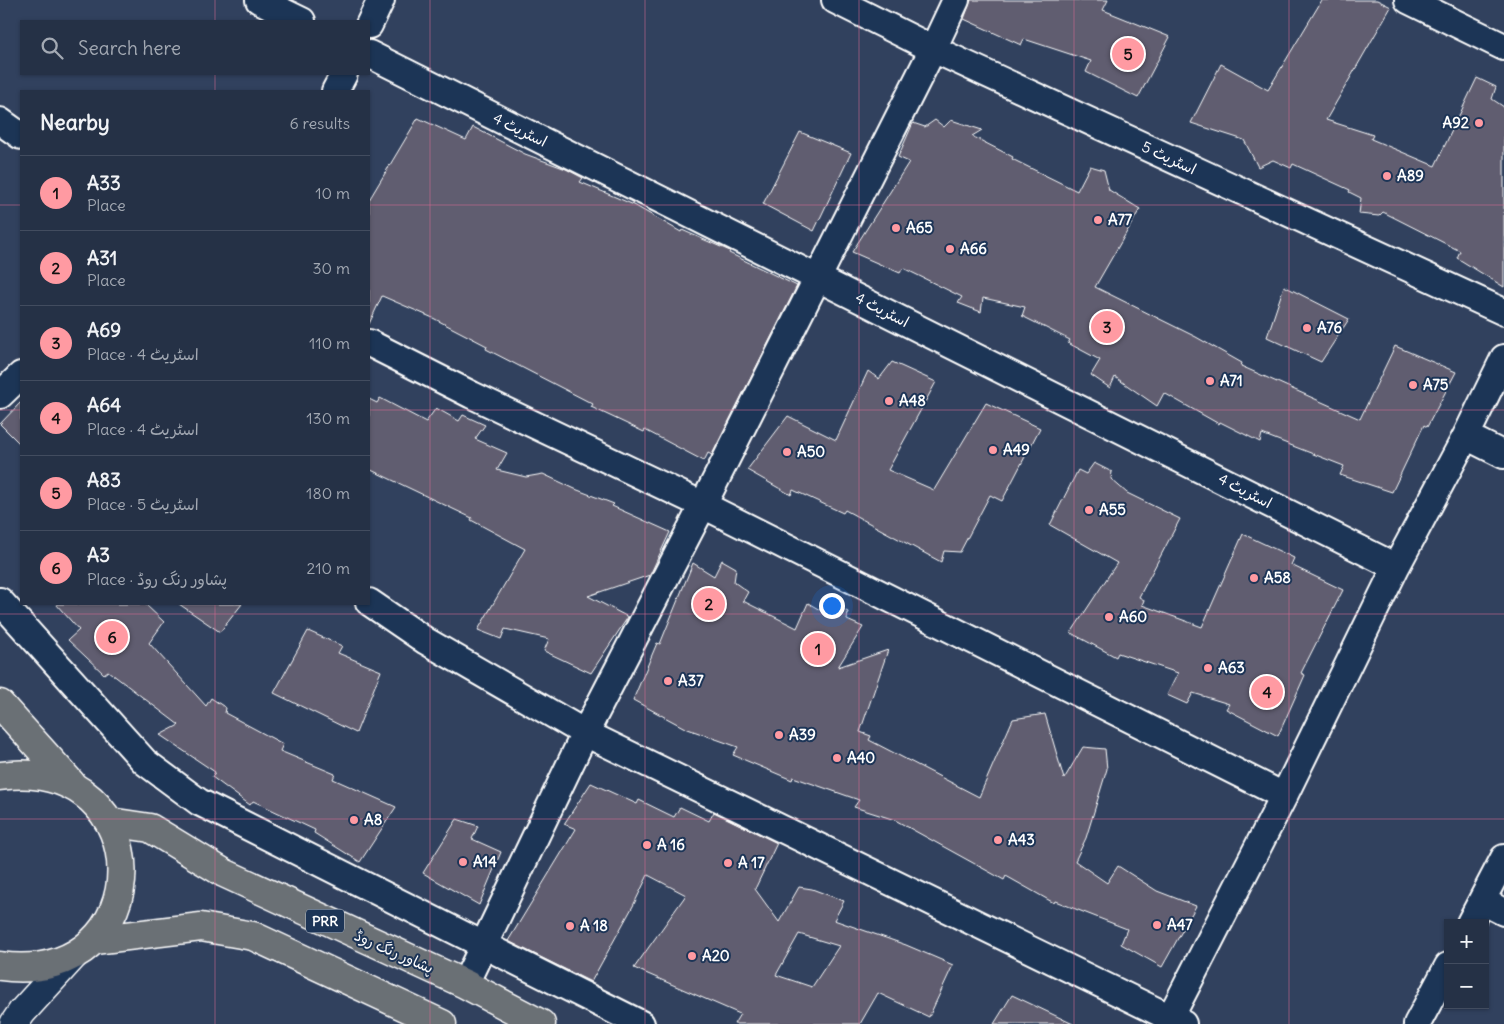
<!DOCTYPE html>
<html lang="en">
<head>
<meta charset="utf-8">
<style>
	body { margin:0; font-family:Delius,"Playpen Sans Arabic",sans-serif; background:#2d394d; color:#f1f3f6 }
	.controls { position:absolute; right:15px; bottom:15px; display:grid; overflow:hidden; border-radius:0px; box-shadow:0 1px 4px #0004 }
	.controls button { width:45px; height:45px; display:grid; place-items:center; padding:0; border:0; border-bottom:1px solid #424c5f; background:#253146; color:#f1f3f6; font:25px sans-serif }
	.you { position:absolute; left:831px; top:605px; width:18px; height:18px; margin:-12px; border:4px solid #fff; border-radius:50%; background:#1a73e8; box-shadow:0 0 0 8px #1a73e833 }
	.badge { display:grid; place-items:center; width:32px; height:32px; border-radius:50%; background:#ff9aa2; color:#111; font-size:16px; font-weight:700 }
	.pin { position:absolute; translate:-50% -50%; border:2px solid #fff; box-shadow:0 1px 5px #0006 }
	.list { margin:0; padding:0; list-style:none }
	h2 { display:flex; justify-content:space-between; align-items:center; height:65px; margin:0; padding:0 20px; font-size:21px }
	h2 small { font-size:16px; font-weight:400; color:#a3a9b3 }
	.list li { display:grid; grid-template-columns:32px 1fr auto; gap:15px; align-items:center; box-sizing:border-box; height:75px; padding:0 20px; border-top:1px solid #424c5f }
	.list b { display:block; font-size:19px; white-space:nowrap }
	.list p { margin:0; font-size:16px; white-space:nowrap; color:#a3a9b3 }
	.list em { font-size:16px; font-style:normal; color:#a3a9b3 }
	.icon { flex:none; width:28px; height:28px; fill:none; stroke:currentColor; stroke-width:2; stroke-linecap:round; stroke-linejoin:round }
	.map { position:relative; flex:none; width:1504px; height:1024px; overflow:hidden }
	.search { position:absolute; background:#253146; box-shadow:0 1px 4px #0004; left:20px; top:20px; width:350px; height:55px; display:flex; align-items:center; gap:12px; box-sizing:border-box; padding:0 18px; border-radius:0px; color:#a3a9b3; font-size:19px }
	.panel { position:absolute; background:#253146; box-shadow:0 1px 4px #0004; left:20px; top:90px; width:350px; height:515px; border-radius:0px }
	.map>svg:first-child { display:block }
	.building { fill:#615d6f; stroke:#fff; fill-rule:evenodd }
	.lines { fill:none; stroke-linecap:round; stroke-linejoin:round }
	.street-casing { stroke:#fff; stroke-width:30 }
	.secondary-casing { stroke:#fff; stroke-width:31 }
	.highway-casing { stroke:#fff; stroke-width:31 }
	.street { stroke:#1d3557; stroke-width:26 }
	.secondary { stroke:#1d3557; stroke-width:28 }
	.highway { stroke:#6b6f75; stroke-width:28 }
	.grid { fill:none; stroke:#d76994; stroke-width:1; stroke-opacity:0.55 }
	.poi-dot { fill:#ff9aa2; stroke:#1d3557; stroke-width:2 }
	.labels { text-anchor:middle; stroke-width:4; stroke-linejoin:round; paint-order:stroke }
	.shield { fill:#1d3557; stroke:#bbc2cd; stroke-width:1 }
	.shield-label { font-size:14px; font-weight:bold; fill:#fff }
	.poi-label { font-size:15px; font-weight:bold; fill:#fff; stroke:#1d3557; text-anchor:start }
	.street-label { font-size:15px; fill:#fff; stroke:#1d3557 }
</style>
</head>
<body>
<div class="map">
<svg width="1504" height="1024" viewBox="0 0 1504 1024">
	<rect width="100%" height="100%" fill="#31415e"/>
	<filter id="ink" filterUnits="userSpaceOnUse"><feTurbulence type="fractalNoise" baseFrequency=".02" numOctaves="2"/><feDisplacementMap in="SourceGraphic" scale="10" xChannelSelector="R" yChannelSelector="G"/><feConvolveMatrix kernelMatrix="1 2 1 2 8 2 1 2 1" color-interpolation-filters="sRGB"/></filter>
	<g filter="url(#ink)">
		<path class="building" d="M971,0H1108L1103,10L1170,37L1138,98L1086,72L1091,61L1024,39L1021,45L964,19Z
			M1322,0H1377L1391,7L1326,120L1373,135L1371,139L1435,166L1477,78L1496,87L1492,99L1504,107V287L1457,258L1460,251L1383,212L1379,216L1359,214L1361,198L1349,192L1350,190L1293,164L1291,168L1273,160L1258,167L1244,140L1191,123L1221,64L1268,90Z
			M418,118L466,140L473,127L525,154L566,169L583,178L580,182L634,205L681,232L682,230L730,251L729,253L797,286L712,455L708,453L704,461L645,430L644,432L591,407L593,404L486,349L487,346L433,318L382,296L369,324V200Z
			M935,120L944,127L951,120L982,130L972,136L1013,157L1012,159L1077,191L1090,166L1104,170L1109,190L1140,209L1095,287L1196,337L1242,363L1241,366L1360,419L1395,346L1456,372L1427,427L1424,425L1392,492L1340,475L1344,466L1262,434L1260,442L1220,422L1219,424L1164,393L1157,406L1115,377L1110,388L1091,375L1100,360L1068,343L1070,340L1022,316L1025,307L983,298L981,312L958,303L962,297L903,268L900,273L852,252L909,162L898,157L913,123L925,127Z
			M800,132L851,153L814,231L763,204Z
			M1284,286L1349,319L1321,362L1267,337Z
			M892,362L936,382L888,470L934,490L986,403L1040,428L1002,501L990,495L960,552L944,551L941,562L845,510L843,513L793,490L791,495L747,470L788,416L836,440L868,371L879,379Z
			M380,398L426,422L436,408L459,421L463,415L485,425L475,439L507,453L497,470L526,477L543,474L575,489L614,504L612,506L670,532L650,575L588,596L628,617L591,673L544,651L549,639L505,629L501,639L478,630L525,549L471,520L472,518L369,469V399L377,403Z
			M21,402V445L0,424Z
			M1094,463L1112,472L1111,479L1127,493L1180,519L1139,597L1144,600L1142,605L1202,627L1243,534L1294,558L1291,565L1343,590L1301,673L1305,675L1278,736L1226,709L1229,704L1193,693L1187,704L1167,695L1178,673L1118,653L1116,657L1071,633L1117,563L1050,525L1078,470L1086,474Z
			M722,560L736,568L734,582L748,592L743,601L797,628L808,603L820,610L828,601L848,612L847,620L863,627L838,667L888,650L860,732L871,736L869,740L979,797L1013,719L1045,714L1064,779L1083,747L1105,749L1107,769L1086,838L1075,861L1107,883L1118,866L1157,891L1196,906L1162,967L1121,944L1127,929L1055,901L1054,903L1006,876L1004,880L895,820L854,807L859,800L793,777L792,780L733,755L738,747L685,728L633,700L657,643L660,644L693,563L714,576Z
			M56,604H145L164,622L149,643L206,706L211,698L226,708L225,713L283,744L280,751L335,774L333,779L396,807L360,862L314,833L315,830L253,801L250,805L212,777L215,772L160,735L179,725L108,671L104,674L68,640L79,630Z
			M179,604H242L220,632Z
			M308,631L342,646L338,653L381,671L356,733L274,693Z
			M591,783L637,804L639,800L674,817L680,807L709,821L714,812L777,843L755,889L779,922L799,887L812,889L844,901L834,920L906,945L953,965L929,1017L878,993L860,1024H734L740,1014L634,968L686,895L648,875L633,906L591,982L508,941L576,829L564,824ZM799,934L839,946L812,987L776,975Z
			M457,819L478,826L472,839L501,852L479,905L423,873Z
			M1012,995L1073,1024H994Z"/>
		<g class="lines">
			<defs>
				<path id="street" d="M259,0L302,21
					M835,0L933,49L1504,312
					M1408,0L1504,47
					M369,25L381,0
					M369,54L1396,567
					M335,91L344,74
					M0,121L21,136
					M369,343L472,395L703,505L1284,796
					M0,395L21,375
					M1466,436L1504,455
					M0,601L145,762L199,802L641,1024
					M369,602L426,641L585,733L1183,1024
					M1482,901L1504,912
					M1470,923L1504,858
					M465,984L585,733L703,505L933,49L956,0
					M1167,1024L1284,796L1396,567L1466,436L1504,358
					M1417,1024L1448,966"/>
				<path id="secondary" d="M14,1024L22,1012L73,956"/>
				<path id="highway" d="M0,704L71,783
					M0,776C162,754 162,988 0,966
					M110,822L150,828L224,873L465,984L541,1024
					M94,940L201,927L253,936L442,1024"/>
			</defs>
			<use href="#street" class="street-casing"/>
			<use href="#secondary" class="secondary-casing"/>
			<use href="#highway" class="highway-casing"/>
			<use href="#street" class="street"/>
			<use href="#secondary" class="secondary"/>
			<use href="#highway" class="highway"/>
		</g>
	</g>
	<path class="grid" d="M215,0V21M430,0V1024M645,0V1024M859,0V1024M1074,0V1024M1289,0V1024M215,74V91M0,205H21M369,205H1504M0,410H21M369,410H1504M215,604V1024M0,614H1504M0,819H1504"/>
	<g class="poi-dot">
		<circle cx="1479" cy="123" r="5"/>
		<circle cx="1387" cy="176" r="5"/>
		<circle cx="1098" cy="220" r="5"/>
		<circle cx="896" cy="228" r="5"/>
		<circle cx="950" cy="249" r="5"/>
		<circle cx="1307" cy="328" r="5"/>
		<circle cx="1210" cy="381" r="5"/>
		<circle cx="1413" cy="385" r="5"/>
		<circle cx="889" cy="401" r="5"/>
		<circle cx="993" cy="450" r="5"/>
		<circle cx="787" cy="452" r="5"/>
		<circle cx="1089" cy="510" r="5"/>
		<circle cx="1254" cy="578" r="5"/>
		<circle cx="1109" cy="617" r="5"/>
		<circle cx="1208" cy="668" r="5"/>
		<circle cx="668" cy="681" r="5"/>
		<circle cx="779" cy="735" r="5"/>
		<circle cx="837" cy="758" r="5"/>
		<circle cx="354" cy="820" r="5"/>
		<circle cx="998" cy="840" r="5"/>
		<circle cx="647" cy="845" r="5"/>
		<circle cx="463" cy="862" r="5"/>
		<circle cx="728" cy="863" r="5"/>
		<circle cx="1157" cy="925" r="5"/>
		<circle cx="570" cy="926" r="5"/>
		<circle cx="692" cy="956" r="5"/>
	</g>
	<g class="labels">
		<rect class="shield" x="306" y="909.5" width="38" height="23" rx="4"/>
		<g class="shield-label">
			<text x="325" y="926">PRR</text>
		</g>
		<g class="poi-label">
			<text x="1469" y="128" text-anchor="end">A92</text>
			<text x="1397" y="181">A89</text>
			<text x="1108" y="225">A77</text>
			<text x="906" y="233">A65</text>
			<text x="960" y="254">A66</text>
			<text x="1317" y="333">A76</text>
			<text x="1220" y="386">A71</text>
			<text x="1423" y="390">A75</text>
			<text x="899" y="406">A48</text>
			<text x="1003" y="455">A49</text>
			<text x="797" y="457">A50</text>
			<text x="1099" y="515">A55</text>
			<text x="1264" y="583">A58</text>
			<text x="1119" y="622">A60</text>
			<text x="1218" y="673">A63</text>
			<text x="678" y="686">A37</text>
			<text x="789" y="740">A39</text>
			<text x="847" y="763">A40</text>
			<text x="364" y="825">A8</text>
			<text x="1008" y="845">A43</text>
			<text x="657" y="850">A 16</text>
			<text x="473" y="867">A14</text>
			<text x="738" y="868">A 17</text>
			<text x="1167" y="930">A47</text>
			<text x="580" y="931">A 18</text>
			<text x="702" y="961">A20</text>
		</g>
		<g class="street-label">
			<text transform="translate(520 130) rotate(26)" y="5">اسٹریٹ 4</text>
			<text transform="translate(1169 158) rotate(25)" y="5">اسٹریٹ 5</text>
			<text transform="translate(882 310) rotate(27)" y="5">اسٹریٹ 4</text>
			<text transform="translate(1245 491) rotate(27)" y="5">اسٹریٹ 4</text>
			<text transform="translate(394 952) rotate(24)" y="5">پشاور رنگ روڈ</text>
		</g>
	</g>
</svg>
<div class="controls">
<button>+</button>
<button>−</button>
</div>
<div class="you"></div>
<div class="pin badge" style="left:818px;top:649px">1</div>
<div class="pin badge" style="left:709px;top:604px">2</div>
<div class="pin badge" style="left:1107px;top:327px">3</div>
<div class="pin badge" style="left:1267px;top:692px">4</div>
<div class="pin badge" style="left:1128px;top:54px">5</div>
<div class="pin badge" style="left:112px;top:637px">6</div>
<div class="search"><svg class="icon" aria-label="search" viewBox="0 0 24 24"><circle cx="10" cy="10" r="6"/><path d="M15 15l6 6"/></svg>Search here</div>
<section class="panel">
<h2>Nearby<small>6 results</small></h2>
<ul class="list">
<li><span class="badge">1</span><div><b>A33</b><p>Place</p></div><em>10 m</em></li>
<li><span class="badge">2</span><div><b>A31</b><p>Place</p></div><em>30 m</em></li>
<li><span class="badge">3</span><div><b>A69</b><p>Place · اسٹریٹ 4</p></div><em>110 m</em></li>
<li><span class="badge">4</span><div><b>A64</b><p>Place · اسٹریٹ 4</p></div><em>130 m</em></li>
<li><span class="badge">5</span><div><b>A83</b><p>Place · اسٹریٹ 5</p></div><em>180 m</em></li>
<li><span class="badge">6</span><div><b>A3</b><p>Place · پشاور رنگ روڈ</p></div><em>210 m</em></li>
</ul>
</section>
</div>
</body>
</html>
